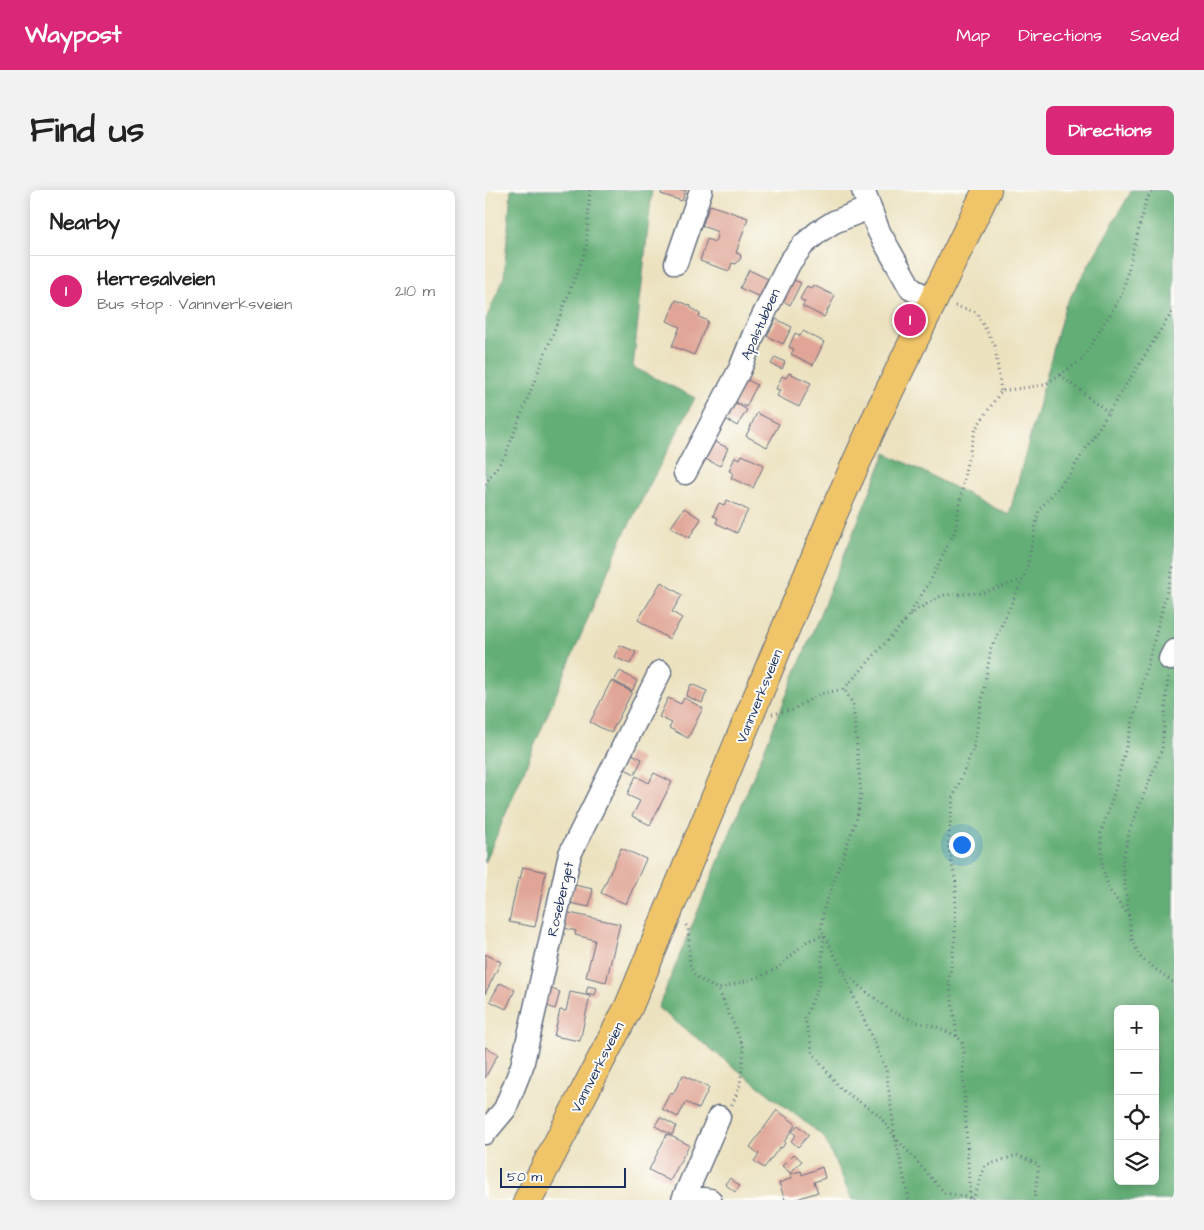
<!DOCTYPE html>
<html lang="en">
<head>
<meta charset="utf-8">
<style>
	body { margin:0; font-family:"Architects Daughter",sans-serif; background:#f2f2f2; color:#222 }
	.controls { position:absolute; right:15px; bottom:15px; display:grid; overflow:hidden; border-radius:8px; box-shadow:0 2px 12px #0003 }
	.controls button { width:45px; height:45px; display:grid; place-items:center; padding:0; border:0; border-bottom:1px solid #e0e0e0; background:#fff; color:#222; font:25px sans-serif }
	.scale { position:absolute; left:15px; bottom:12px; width:126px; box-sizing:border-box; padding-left:5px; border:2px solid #1b2f5e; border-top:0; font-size:14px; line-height:18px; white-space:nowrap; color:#1b2f5e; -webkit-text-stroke:4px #fdfcf7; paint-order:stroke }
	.you { position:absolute; left:476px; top:654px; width:18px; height:18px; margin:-12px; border:4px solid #fff; border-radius:50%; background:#1a73e8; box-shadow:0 0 0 8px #1a73e833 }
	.badge { display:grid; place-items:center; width:32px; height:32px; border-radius:50%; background:#db2777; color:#fff; font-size:16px; font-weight:700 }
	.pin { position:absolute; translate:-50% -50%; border:2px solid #fff; box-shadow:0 1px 5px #0006 }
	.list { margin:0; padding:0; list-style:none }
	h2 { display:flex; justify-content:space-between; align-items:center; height:65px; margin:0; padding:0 20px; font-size:21px }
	h2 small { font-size:16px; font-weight:400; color:#767676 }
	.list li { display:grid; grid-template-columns:32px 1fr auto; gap:15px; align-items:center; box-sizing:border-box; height:70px; padding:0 20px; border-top:1px solid #e0e0e0 }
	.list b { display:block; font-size:19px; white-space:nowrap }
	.list p { margin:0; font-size:16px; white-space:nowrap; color:#767676 }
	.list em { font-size:16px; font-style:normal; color:#767676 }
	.icon { flex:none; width:28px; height:28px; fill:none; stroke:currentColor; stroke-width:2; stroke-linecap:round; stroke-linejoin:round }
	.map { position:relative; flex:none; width:689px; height:1010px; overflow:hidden; border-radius:8px }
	header { display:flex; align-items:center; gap:30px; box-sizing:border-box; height:70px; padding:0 25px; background:#db2777; color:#fff }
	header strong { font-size:24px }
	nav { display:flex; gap:28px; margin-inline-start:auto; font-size:18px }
	.intro { display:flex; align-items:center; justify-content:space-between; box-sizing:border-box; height:120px; padding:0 30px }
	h1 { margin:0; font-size:35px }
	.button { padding:12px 22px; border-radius:8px; background:#db2777; color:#fff; font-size:18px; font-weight:700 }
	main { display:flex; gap:30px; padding:0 30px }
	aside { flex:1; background:#fff; border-radius:8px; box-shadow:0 2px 12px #0003 }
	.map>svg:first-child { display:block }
	.forest { fill:#64ae76; stroke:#406e6a; fill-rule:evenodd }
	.building { fill:#e0a596 }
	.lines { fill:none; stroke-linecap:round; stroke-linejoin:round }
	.minor-casing { stroke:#646e80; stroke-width:25 }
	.major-casing { stroke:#646e80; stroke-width:30 }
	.path { stroke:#646e80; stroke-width:3; stroke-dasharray:1 4; stroke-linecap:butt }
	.minor { stroke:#fff; stroke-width:22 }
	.major { stroke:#f0c469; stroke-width:28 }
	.labels { text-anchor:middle; stroke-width:4; stroke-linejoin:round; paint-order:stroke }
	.street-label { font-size:14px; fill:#1b2f5e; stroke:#fdfcf7 }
</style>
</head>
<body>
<header>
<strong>Waypost</strong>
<nav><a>Map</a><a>Directions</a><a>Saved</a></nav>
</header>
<div class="intro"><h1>Find us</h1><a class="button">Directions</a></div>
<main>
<aside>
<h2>Nearby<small></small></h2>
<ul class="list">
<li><span class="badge">1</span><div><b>Herresalveien</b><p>Bus stop · Vannverksveien</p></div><em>210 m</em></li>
</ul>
</aside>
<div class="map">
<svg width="689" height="1010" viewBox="0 0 689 1010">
	<rect width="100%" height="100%" fill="#fdfcf7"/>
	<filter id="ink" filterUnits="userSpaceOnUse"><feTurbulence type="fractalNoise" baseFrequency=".02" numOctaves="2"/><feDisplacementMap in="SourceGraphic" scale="10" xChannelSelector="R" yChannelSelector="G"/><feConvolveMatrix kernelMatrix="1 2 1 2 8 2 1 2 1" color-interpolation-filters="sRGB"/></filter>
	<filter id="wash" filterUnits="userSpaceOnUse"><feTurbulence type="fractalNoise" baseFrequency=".0096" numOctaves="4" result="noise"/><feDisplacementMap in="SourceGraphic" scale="20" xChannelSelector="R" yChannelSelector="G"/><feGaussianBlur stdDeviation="1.12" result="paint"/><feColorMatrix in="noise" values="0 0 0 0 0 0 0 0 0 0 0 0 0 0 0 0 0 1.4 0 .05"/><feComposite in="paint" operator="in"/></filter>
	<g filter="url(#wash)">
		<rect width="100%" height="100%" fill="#ece2c0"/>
		<path class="forest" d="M26,0H167L148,177L210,208L136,350L0,673V132L19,87Z
			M647,0H689V1010H367L339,947L173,818L401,263L524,325L580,116ZM633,819H670V991H633Z"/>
		<g id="blocks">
			<path class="building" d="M177,0H201L197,11L176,4Z
				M225,15L263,28L251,63L255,64L256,68L251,74L247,73L244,81L215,71L222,49L230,52L233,42L217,36Z
				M264,80L283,89L275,107L255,98Z
				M306,89L316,93L305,115L296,110Z
				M328,95L350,106L339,127L317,116L320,112L315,109L322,96L326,98Z
				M191,110L206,116V118L215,124L214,127L223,131L209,165L187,156L195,137L182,131Z
				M291,129L307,137L298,154L282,146Z
				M318,141L339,152L328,175L306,164L309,159L304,157L310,143L315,146Z
				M290,167L300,172L297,179L286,174Z
				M304,183L326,193L314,217L292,206L295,200L291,199L297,186L301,188Z
				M259,188L272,195L261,217L251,212Z
				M246,210L262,220L252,236L237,227Z
				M272,223L294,234L282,257L261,246Z
				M226,250L243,258L235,276L218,268Z
				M257,265L279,275L268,298L246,288L248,283L244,281L250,267L255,269Z
				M242,310L263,320L252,343L231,333L233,328L228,326L234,313L239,315Z
				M199,318L216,329L204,348L186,337Z
				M176,392L197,405L187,422L197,428L184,449L153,430Z
				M135,455L151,462L145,474L129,467Z
				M135,481L152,491L147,501L129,491Z
				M126,491L147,502L126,543L105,532Z
				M206,494L222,501L217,513L201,506Z
				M183,508L196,514L199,508L218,518L203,548L184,538L187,533L174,527Z
				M145,563L157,569L150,584L138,578Z
				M169,583L187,592L165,635L147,626L155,611L142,605L151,586L164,593Z
				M136,658L161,669L141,714L116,703Z
				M38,677L61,682L50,737L24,732L33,689H35Z
				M89,695L108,699L104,717L85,713Z
				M80,722L135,734L121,792L101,787L110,750L90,745L91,741L76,737Z
				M0,764L16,772L0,804Z
				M15,793L30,800L21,819L5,811Z
				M103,796L112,798L110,805L101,803Z
				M64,798L75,802L70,819L59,815Z
				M85,802L105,806L95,851L69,846L75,820L81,821Z
				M0,857L13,864L0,888Z
				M198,885L224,898L214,919L201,912L193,927L177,919L185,903L188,904Z
				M292,920L311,934L299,952L300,953L297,958L295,957L279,978L269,971L274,964L265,957Z
				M175,927L191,936L187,945L170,936Z
				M313,935L324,945L313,957L306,951L311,945L307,942Z
				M182,944L204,955L185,991L164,980Z
				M309,964L317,971L305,983L297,976Z
				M337,977L340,988L329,992L333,1002L309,1010H300L294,993L307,988L305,984L316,981L317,985Z
				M245,988L255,996L250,1002L240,994Z"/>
		</g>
	</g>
	<g filter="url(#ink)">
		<use href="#blocks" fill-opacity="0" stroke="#646e80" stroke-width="1"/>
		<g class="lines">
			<defs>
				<path id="minor" d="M378,0L394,42L426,99L448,110
					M191,73L216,0
					M200,283L255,179L269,144L305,72L318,55L333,42L349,32L384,18
					M685,469L689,461
					M0,943L20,919L37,876L85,664L175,482
					M198,1010L234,927
					M206,1010L218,1009L225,1010"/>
				<path id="major" d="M43,1010L144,816L349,322L395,220L502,0"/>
			</defs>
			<use href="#minor" class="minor-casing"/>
			<use href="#major" class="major-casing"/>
			<path class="path" d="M470,116L491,122L510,156L516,201
				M411,132L419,115
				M575,185L623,222
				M0,294L20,266L101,59L105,0
				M425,426L433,419L458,405L497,403L537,390
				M420,431L444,393L470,341L481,277L491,238L516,201L559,195L597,170L637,104L661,11L667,0
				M683,487L677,559L645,639L637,673L647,750L656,768L689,793
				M359,499L421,430
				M287,524L307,520L335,504L359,499L368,514L376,603L372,628L339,718L336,739L356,777L374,796L406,821L432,832L452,837L472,846L477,852L479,863L478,880L485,1010
				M644,726L625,701L618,680L616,643L629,603L689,374
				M201,735L203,738C207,773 196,783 233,799
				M357,780L401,879L410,947L424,1010
				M472,846L464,791L470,746L471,693L463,655L468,608L489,556L506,458L541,382L554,320L584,285L689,119
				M247,915L255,895L259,858L233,799L274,787L293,778L322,751L339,745L335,792L320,828L328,864L357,900L394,925L410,947L460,1003L485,1008
				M488,1010L500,976L532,965L554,975L549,1010"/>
			<use href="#minor" class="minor"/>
			<use href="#major" class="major"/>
		</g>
	</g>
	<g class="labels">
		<g class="street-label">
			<text transform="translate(275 134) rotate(-66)" y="5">Apalstubben</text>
			<text transform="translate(274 506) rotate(-68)" y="5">Vannverksveien</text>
			<text transform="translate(75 709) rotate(-77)" y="5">Roseberget</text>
			<text transform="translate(112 877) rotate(-63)" y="5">Vannverksveien</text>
		</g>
	</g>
</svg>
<div class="controls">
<button>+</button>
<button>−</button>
<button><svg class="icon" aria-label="locate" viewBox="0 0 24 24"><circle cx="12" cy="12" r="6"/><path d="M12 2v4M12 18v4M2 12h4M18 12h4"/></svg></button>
<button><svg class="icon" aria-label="layers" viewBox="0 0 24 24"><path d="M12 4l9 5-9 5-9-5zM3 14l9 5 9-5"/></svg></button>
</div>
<div class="scale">50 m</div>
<div class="you"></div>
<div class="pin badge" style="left:425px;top:130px">1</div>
</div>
</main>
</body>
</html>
